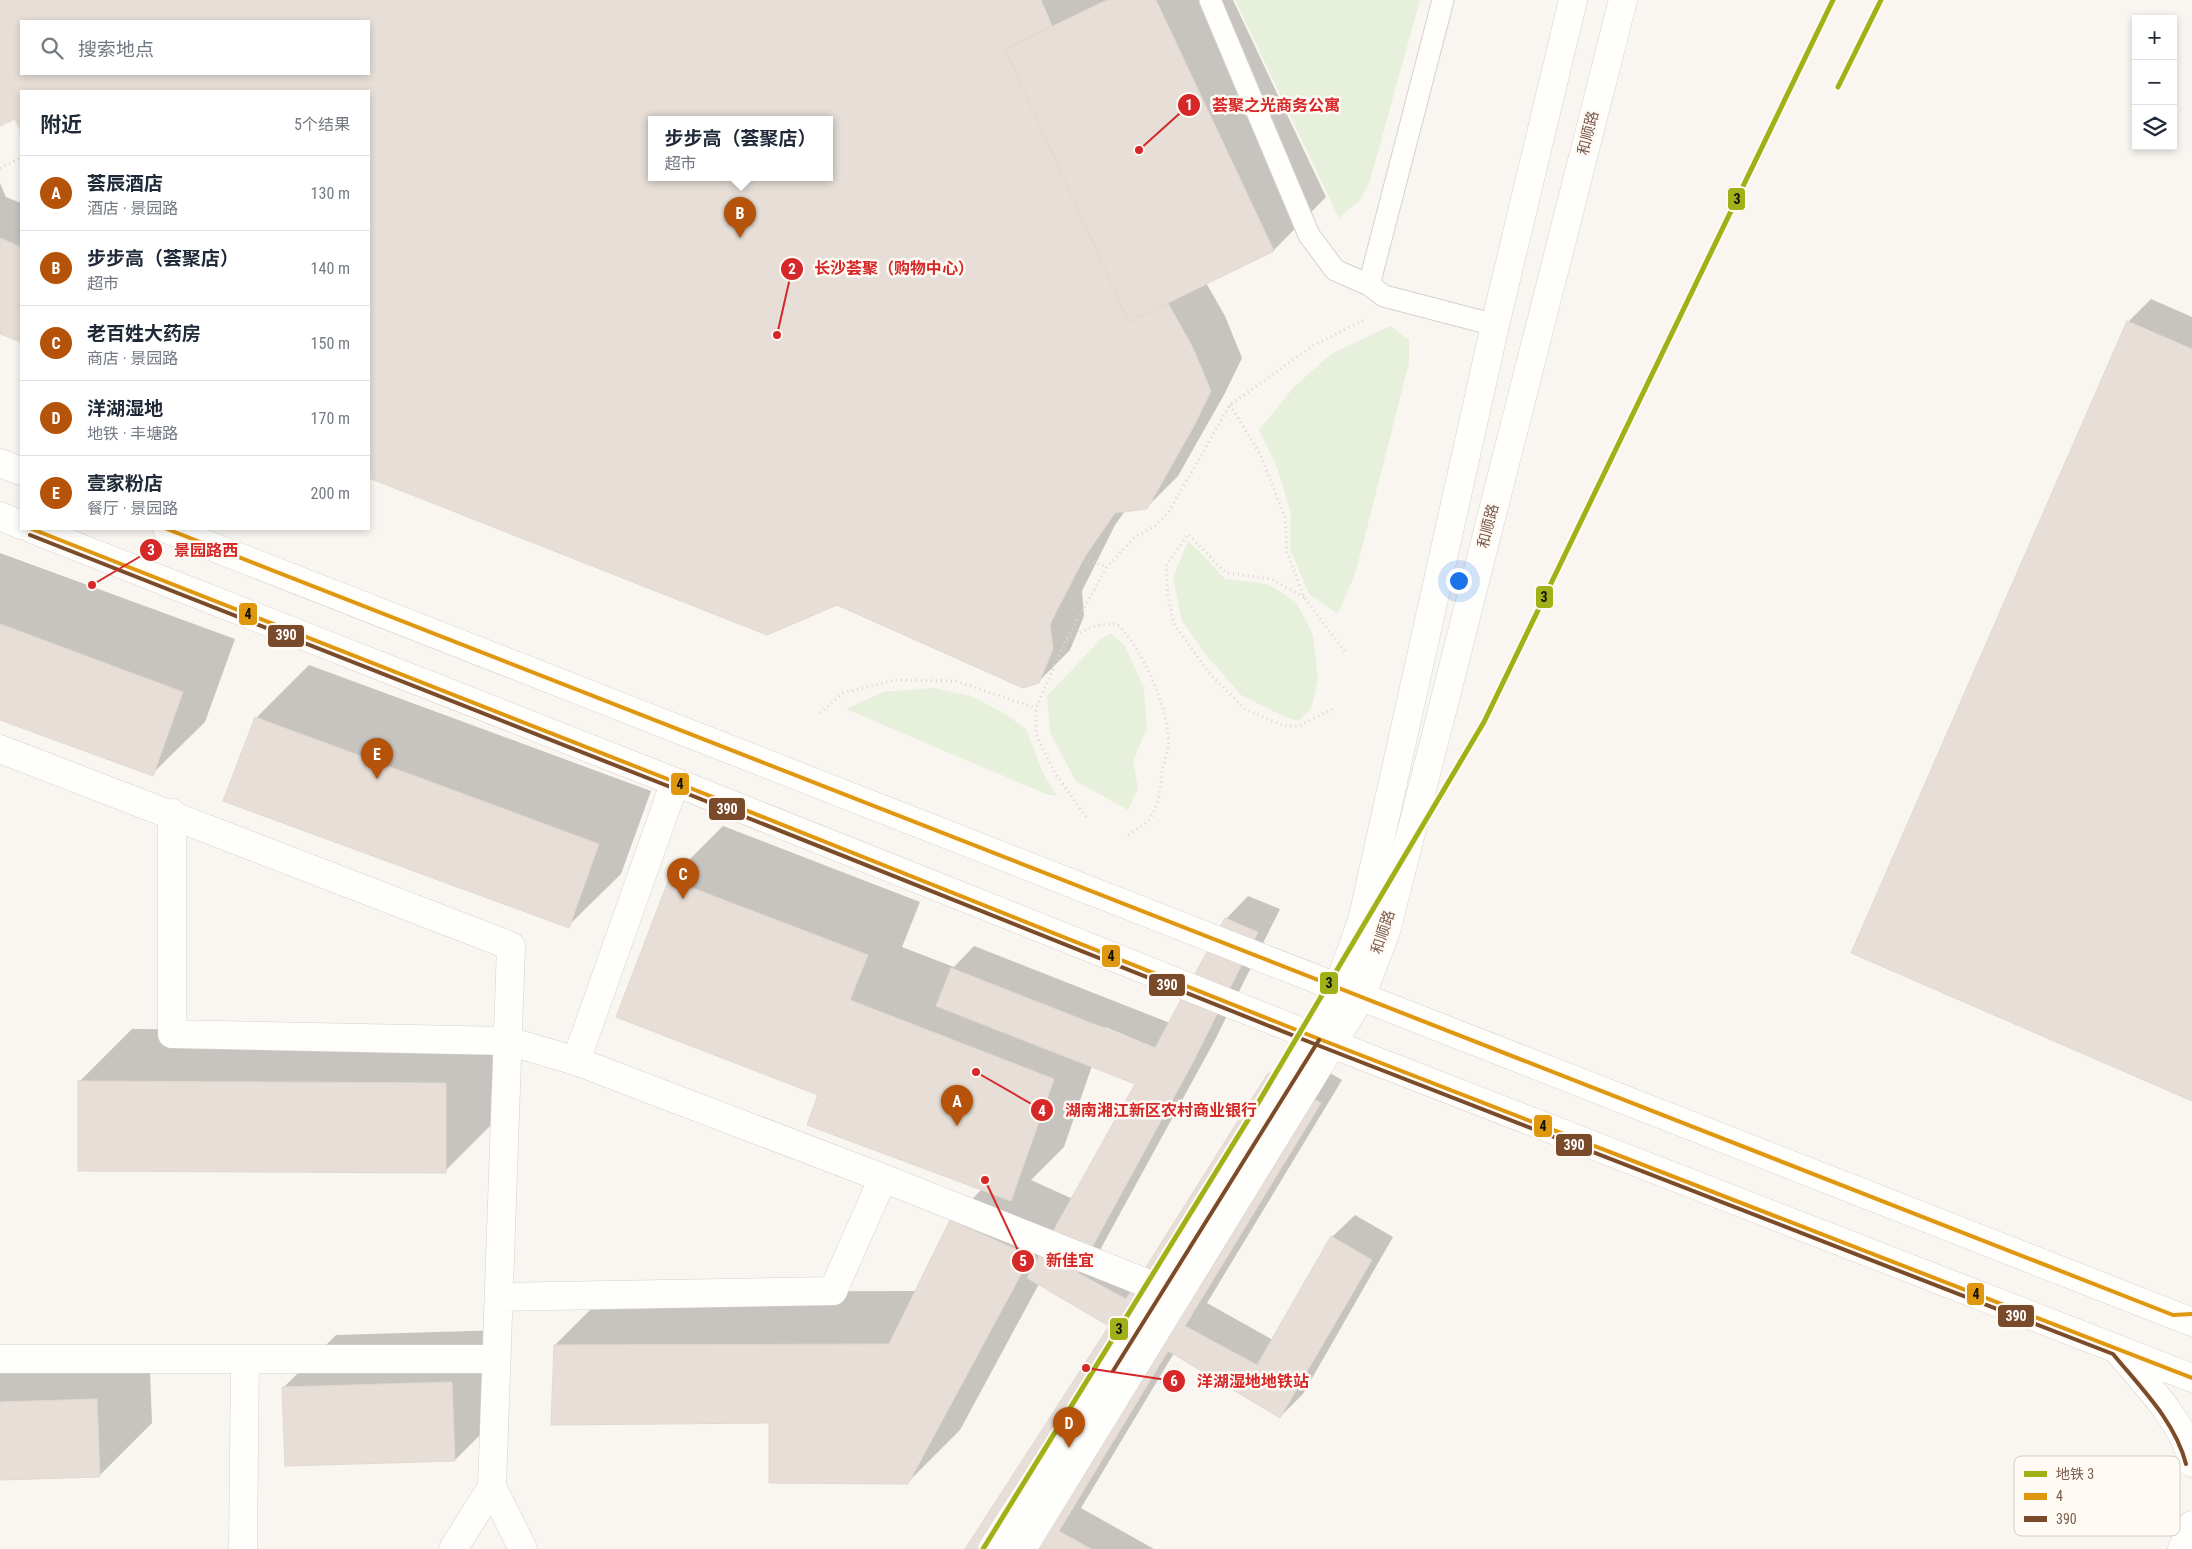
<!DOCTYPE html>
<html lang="zh">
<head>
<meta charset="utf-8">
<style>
	body { margin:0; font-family:"Roboto Condensed","Noto Sans SC",sans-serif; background:#f6f6f7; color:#1f2937 }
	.controls { position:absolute; right:15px; top:15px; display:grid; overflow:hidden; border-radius:0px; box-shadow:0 2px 8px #0003 }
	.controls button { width:45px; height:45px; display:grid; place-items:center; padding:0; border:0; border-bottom:1px solid #e0e1e3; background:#fff; color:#1f2937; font:25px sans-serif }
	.you { position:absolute; left:1458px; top:580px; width:18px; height:18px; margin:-12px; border:4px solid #fff; border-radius:50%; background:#1a73e8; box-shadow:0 0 0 8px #1a73e833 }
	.badge { display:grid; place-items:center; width:32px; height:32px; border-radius:50%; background:#b45309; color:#fff; font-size:16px; font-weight:700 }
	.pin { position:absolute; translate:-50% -41px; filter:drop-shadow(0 1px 2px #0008) }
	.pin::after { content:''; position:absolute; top:26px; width:18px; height:15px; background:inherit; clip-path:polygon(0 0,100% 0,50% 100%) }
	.popup { position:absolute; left:648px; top:116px; width:185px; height:65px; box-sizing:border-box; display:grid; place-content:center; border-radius:0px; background:#fff; filter:drop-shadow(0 1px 4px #0005); font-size:16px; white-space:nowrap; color:#747a83 }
	.popup b { font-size:19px; color:#1f2937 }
	.popup::after { content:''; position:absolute; left:50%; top:100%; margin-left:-10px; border:10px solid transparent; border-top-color:#fff }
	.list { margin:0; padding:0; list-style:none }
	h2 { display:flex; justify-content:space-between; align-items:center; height:65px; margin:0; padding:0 20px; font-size:21px }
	h2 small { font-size:16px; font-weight:400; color:#747a83 }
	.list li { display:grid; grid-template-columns:32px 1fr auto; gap:15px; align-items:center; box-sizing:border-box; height:75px; padding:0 20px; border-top:1px solid #e0e1e3 }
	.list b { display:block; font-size:19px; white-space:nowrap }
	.list p { margin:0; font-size:16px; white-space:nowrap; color:#747a83 }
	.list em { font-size:16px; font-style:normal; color:#747a83 }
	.icon { flex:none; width:28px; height:28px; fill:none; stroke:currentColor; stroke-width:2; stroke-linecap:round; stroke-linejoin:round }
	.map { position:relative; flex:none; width:2192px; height:1549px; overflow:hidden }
	.search { position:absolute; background:#fff; box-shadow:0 2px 8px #0003; left:20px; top:20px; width:350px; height:55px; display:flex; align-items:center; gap:12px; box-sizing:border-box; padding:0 18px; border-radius:0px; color:#747a83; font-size:19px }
	.panel { position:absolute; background:#fff; box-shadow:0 2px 8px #0003; left:20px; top:90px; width:350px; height:440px; border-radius:0px }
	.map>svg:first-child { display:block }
	.green { fill:#e7f0db }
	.shadow { fill:#0003; fill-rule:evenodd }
	.building { fill:#e6ded7; stroke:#e2d8d2; fill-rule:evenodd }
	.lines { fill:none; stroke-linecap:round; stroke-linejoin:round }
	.service-casing { stroke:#d7d1cb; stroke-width:23 }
	.minor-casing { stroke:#d7d1cb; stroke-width:29 }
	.secondary-casing { stroke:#d9d2cb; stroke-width:29 }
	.path { stroke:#dcd5d0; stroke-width:3; stroke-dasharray:1 4; stroke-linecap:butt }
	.service { stroke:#fefefd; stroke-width:21 }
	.minor { stroke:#fefefd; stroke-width:28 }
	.secondary { stroke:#fefefd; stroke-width:28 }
	.bus-1-casing { stroke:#fffaf3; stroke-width:8 }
	.bus-2-casing { stroke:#fffaf3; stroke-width:8 }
	.bus-1 { stroke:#de970f; stroke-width:4 }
	.bus-2 { stroke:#7a4b2a; stroke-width:4 }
	.metro-1-casing { stroke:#fffaf3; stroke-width:9 }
	.metro-1 { stroke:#9fb116; stroke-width:5 }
	.labels { text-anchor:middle; stroke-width:5; stroke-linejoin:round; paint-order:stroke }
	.street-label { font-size:15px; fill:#7a5c4d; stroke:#fffaf3 }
	.key { fill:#fffaf3; stroke:#d7cbc1; stroke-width:1 }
	.key-label { font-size:14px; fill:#7a5c4d }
	.leader { fill:none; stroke:#d62828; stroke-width:2 }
	.callout-dot { fill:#d62828; stroke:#fffaf3; stroke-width:2 }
	.mark-label { font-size:15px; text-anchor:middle; font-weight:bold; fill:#fff }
	.callout-label { font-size:16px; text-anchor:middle; font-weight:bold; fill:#d62828; stroke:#fffaf3; stroke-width:5; stroke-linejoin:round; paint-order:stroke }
	.line-badge { stroke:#fffaf3; stroke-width:2 }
	.badge-label { font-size:14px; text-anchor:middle; font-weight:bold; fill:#fff }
	.pale-badge-label { font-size:14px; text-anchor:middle; font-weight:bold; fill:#111 }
</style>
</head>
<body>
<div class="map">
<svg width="2192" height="1549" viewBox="0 0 2192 1549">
	<rect width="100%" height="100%" fill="#f9f5f0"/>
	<path class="green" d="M1235,0H1420L1369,184L1360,200L1339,218Z
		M1390,326L1409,340V363L1356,571L1338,614L1309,594L1290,549L1291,514L1277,467L1259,430L1294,387L1331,354Z
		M1188,541L1202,554L1225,579L1268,584L1296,602L1313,635L1318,679L1311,709L1298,721L1285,717L1241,695L1207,656L1182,621L1173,577Z
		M1111,633L1125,646L1144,688L1147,728L1133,761L1138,788L1128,810L1076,781L1050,733L1047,696L1100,640Z
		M933,688L971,696L1004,713L1026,729L1044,775L1057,796L1046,794L846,709L883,692Z"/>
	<path class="shadow" d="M0,0H1233L1326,197L1274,250L1206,283L1225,316L1242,358L1225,393L1178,476L1146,508L1125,511L1115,525L1082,591L1084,616L1070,650L1038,682L837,603L767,633L369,477V91H21V129L16,117L0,125ZM21,21H369V74H21ZM651,119H829V177H651Z
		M0,183L6,197L21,203V341L0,332Z
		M2151,299L2192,317V1100L2128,322Z
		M0,553L235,639L205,722L152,774L0,718Z
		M309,665L651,791L621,874L568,926L256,718Z
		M723,826L920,902L902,947L954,967L974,946L1170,1023L1226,919L1248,896L1280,909L1215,1040L1100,1250L1143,1273L1269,1074L1292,1051L1342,1080L1207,1303L1273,1340L1332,1237L1355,1215L1393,1237L1303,1394L1280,1417L1174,1353L1081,1508L1154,1549H966L1111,1325L1039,1284L960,1430L907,1483L771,1422L555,1345L608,1292L916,1291L951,1221L982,1189L820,1094L617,1017L670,879ZM1105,1027L1161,1050L1160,1052L1105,1030ZM1092,1066L1137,1083L1073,1199L1031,1180L1064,1147Z
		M132,1029L498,1031V1118L445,1171L79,1082Z
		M504,1330L508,1407L455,1460L283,1388L336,1335Z
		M149,1347L152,1423L99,1476L0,1479V1351Z"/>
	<path class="building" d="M0,0H1041L1052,26L1005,49L1129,322L1168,303L1193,348L1211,391L1194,426L1147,509L1115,513L1084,558L1050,624L1053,649L1039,683L1023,688L837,605L767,635L369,478V91H21V131L15,119L0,126ZM21,21H369V74H21ZM651,119H829V177H651Z
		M1107,0H1156L1274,251L1129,322L1005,49Z
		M0,238L21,247V342L0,334Z
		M2127,321L2192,349V1101L1851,953Z
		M0,624L183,692L153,776L0,720Z
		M255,717L599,844L569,928L223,801Z
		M669,879L868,955L850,1000L1054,1079L1011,1201L807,1125L818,1095L616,1017Z
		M1225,918L1258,932L1192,1064L1078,1273L1126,1299L1268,1073L1321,1103L1185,1326L1257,1365L1331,1236L1372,1260L1280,1418L1168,1351L1059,1531L1091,1549H965L1109,1326L1027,1278L1135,1084L936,1006L951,968L1155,1048Z
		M78,1081L446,1083V1173L78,1171Z
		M950,1220L1031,1256L908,1484L769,1483V1423L551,1425L554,1345L889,1344Z
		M452,1382L455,1461L285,1466L282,1387Z
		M97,1399L100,1477L0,1480V1402Z"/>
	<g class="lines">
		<defs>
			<path id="service" d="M1210,0L1309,235L1335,270L1369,285L1384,296L1495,325
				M1369,285L1443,0"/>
			<path id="minor" d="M0,749L511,946L492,1487L523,1549
				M172,813V1034L508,1041L576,1061L883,1178L1159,1288
				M576,1061L675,782
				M499,1297L833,1291L883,1178
				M0,1359H496
				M243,1549L245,1359
				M453,1549L492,1487"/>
			<path id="secondary" d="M0,463L21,471
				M0,516L21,525
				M32,529L675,782L1314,1037L2192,1378
				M167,529L2192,1322
				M2119,1352C2142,1379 2188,1427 2192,1463
				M992,1549L1159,1288L1314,1037L1338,987L1362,921L1495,325L1573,0
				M1022,1549L1361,997L1386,931L1623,0
				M2182,1549L2192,1525"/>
		</defs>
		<use href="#service" class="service-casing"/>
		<use href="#minor" class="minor-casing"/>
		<use href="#secondary" class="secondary-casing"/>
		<path class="path" d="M0,168L21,158
			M1230,405L1260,454L1285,517L1287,552L1304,597L1346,653
			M1084,558L1107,567
			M1304,597L1271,579L1226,573L1188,534L1166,566L1168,595L1174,624L1210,674L1245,709L1284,726H1299L1332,709
			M1067,640C1083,629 1097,624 1117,624C1142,647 1172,714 1168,748C1167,757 1162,765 1162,774C1161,787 1157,812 1148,821C1142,827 1132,832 1125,837
			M820,713L843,693L895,680L956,681L1036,708
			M1086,817L1053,770L1036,734V708L1066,640L1107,567L1135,537L1155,526L1168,513L1230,405L1314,345L1364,320"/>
		<use href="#service" class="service"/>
		<use href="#minor" class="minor"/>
		<use href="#secondary" class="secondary"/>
		<defs>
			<path id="bus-1" d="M32,529L675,782L1314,1037L2192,1378
				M167,529L2173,1315L2192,1314"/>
			<path id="bus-2" d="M30,535L673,788L1312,1043L2113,1354C2141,1388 2175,1421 2186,1464
				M1113,1371L1319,1040"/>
		</defs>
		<use href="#bus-1" class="bus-1-casing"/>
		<use href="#bus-2" class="bus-2-casing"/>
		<use href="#bus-1" class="bus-1"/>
		<use href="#bus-2" class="bus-2"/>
		<defs>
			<path id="metro-1" d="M1838,87L1881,0
				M983,1549L1248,1120L1484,722L1833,0"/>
		</defs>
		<use href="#metro-1" class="metro-1-casing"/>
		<use href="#metro-1" class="metro-1"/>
	</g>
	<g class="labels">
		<g class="street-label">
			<text transform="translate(1588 133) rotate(-76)" y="5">和顺路</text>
			<text transform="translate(1488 526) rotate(-76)" y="5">和顺路</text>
			<text transform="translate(1383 932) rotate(-72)" y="5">和顺路</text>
		</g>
	</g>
	<rect x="2014" y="1456" width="166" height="80" rx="8" class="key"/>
	<rect x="2024" y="1471" width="23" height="6" fill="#9fb116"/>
	<rect x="2024" y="1493" width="23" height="7" fill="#de970f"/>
	<rect x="2024" y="1516" width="23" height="6" fill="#7a4b2a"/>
	<g class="key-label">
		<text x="2056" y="1479">地铁 3</text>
		<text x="2056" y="1501">4</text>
		<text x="2056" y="1524">390</text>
	</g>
	<path class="leader" d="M1139 150L1189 105M777 335L792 269M92 585L151 550M976 1072L1042 1110M985 1180L1023 1261M1086 1368L1174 1381"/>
	<g class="callout-dot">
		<circle cx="1139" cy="150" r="5"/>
		<circle cx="777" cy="335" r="5"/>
		<circle cx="92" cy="585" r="5"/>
		<circle cx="976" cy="1072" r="5"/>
		<circle cx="985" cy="1180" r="5"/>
		<circle cx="1086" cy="1368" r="5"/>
		<circle cx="1189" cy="105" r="12"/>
		<circle cx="792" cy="269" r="12"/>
		<circle cx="151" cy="550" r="12"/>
		<circle cx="1042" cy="1110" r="12"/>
		<circle cx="1023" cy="1261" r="12"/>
		<circle cx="1174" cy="1381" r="12"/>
	</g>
	<g class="mark-label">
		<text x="1189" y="110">1</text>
		<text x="792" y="274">2</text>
		<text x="151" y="555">3</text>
		<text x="1042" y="1116">4</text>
		<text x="1023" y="1266">5</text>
		<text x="1174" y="1386">6</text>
	</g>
	<g class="callout-label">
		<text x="1276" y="111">荟聚之光商务公寓</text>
		<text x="894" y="274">长沙荟聚（购物中心）</text>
		<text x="206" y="556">景园路西</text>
		<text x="1161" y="1116">湖南湘江新区农村商业银行</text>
		<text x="1070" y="1266">新佳宜</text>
		<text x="1253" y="1387">洋湖湿地地铁站</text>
	</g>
	<g class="line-badge">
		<rect x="1727" y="187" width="19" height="24" rx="5" fill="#9fb116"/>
		<rect x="1535" y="585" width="19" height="24" rx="5" fill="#9fb116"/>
		<rect x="238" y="602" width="20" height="24" rx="5" fill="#de970f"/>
		<rect x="267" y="624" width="38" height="24" rx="5" fill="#7a4b2a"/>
		<rect x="670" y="772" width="20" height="24" rx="5" fill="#de970f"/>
		<rect x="708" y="797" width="38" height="24" rx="5" fill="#7a4b2a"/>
		<rect x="1101" y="944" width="20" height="24" rx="5" fill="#de970f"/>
		<rect x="1319" y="971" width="20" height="24" rx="5" fill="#9fb116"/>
		<rect x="1148" y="973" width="38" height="24" rx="5" fill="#7a4b2a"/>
		<rect x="1533" y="1114" width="20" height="24" rx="5" fill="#de970f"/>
		<rect x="1555" y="1133" width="38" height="24" rx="5" fill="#7a4b2a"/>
		<rect x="1966" y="1282" width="19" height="24" rx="5" fill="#de970f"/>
		<rect x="1997" y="1304" width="38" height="24" rx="5" fill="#7a4b2a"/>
		<rect x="1109" y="1317" width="20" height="24" rx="5" fill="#9fb116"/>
	</g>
	<g class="badge-label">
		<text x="286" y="640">390</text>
		<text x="727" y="814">390</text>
		<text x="1167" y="990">390</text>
		<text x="1574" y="1150">390</text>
		<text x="2016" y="1321">390</text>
	</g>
	<g class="pale-badge-label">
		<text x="1737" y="204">3</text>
		<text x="1544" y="602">3</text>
		<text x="248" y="619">4</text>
		<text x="680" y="789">4</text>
		<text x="1111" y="961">4</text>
		<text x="1329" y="988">3</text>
		<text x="1543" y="1131">4</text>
		<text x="1976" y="1299">4</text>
		<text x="1119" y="1334">3</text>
	</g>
</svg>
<div class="controls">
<button>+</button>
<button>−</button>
<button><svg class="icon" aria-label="layers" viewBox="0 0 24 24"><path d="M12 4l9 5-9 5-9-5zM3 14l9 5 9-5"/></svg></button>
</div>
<div class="you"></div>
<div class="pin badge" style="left:957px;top:1126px">A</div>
<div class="pin badge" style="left:740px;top:238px">B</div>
<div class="popup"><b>步步高（荟聚店）</b>超市</div>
<div class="pin badge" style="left:683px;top:899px">C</div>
<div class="pin badge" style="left:1069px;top:1448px">D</div>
<div class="pin badge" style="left:377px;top:779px">E</div>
<div class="search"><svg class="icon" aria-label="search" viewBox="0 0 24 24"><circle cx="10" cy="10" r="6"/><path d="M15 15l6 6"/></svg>搜索地点</div>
<section class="panel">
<h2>附近<small>5个结果</small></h2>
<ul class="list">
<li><span class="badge">A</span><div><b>荟辰酒店</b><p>酒店 · 景园路</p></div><em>130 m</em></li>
<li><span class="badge">B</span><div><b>步步高（荟聚店）</b><p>超市</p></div><em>140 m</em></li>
<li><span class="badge">C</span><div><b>老百姓大药房</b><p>商店 · 景园路</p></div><em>150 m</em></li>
<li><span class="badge">D</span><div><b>洋湖湿地</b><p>地铁 · 丰塘路</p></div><em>170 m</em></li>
<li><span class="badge">E</span><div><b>壹家粉店</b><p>餐厅 · 景园路</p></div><em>200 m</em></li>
</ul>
</section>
</div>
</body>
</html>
